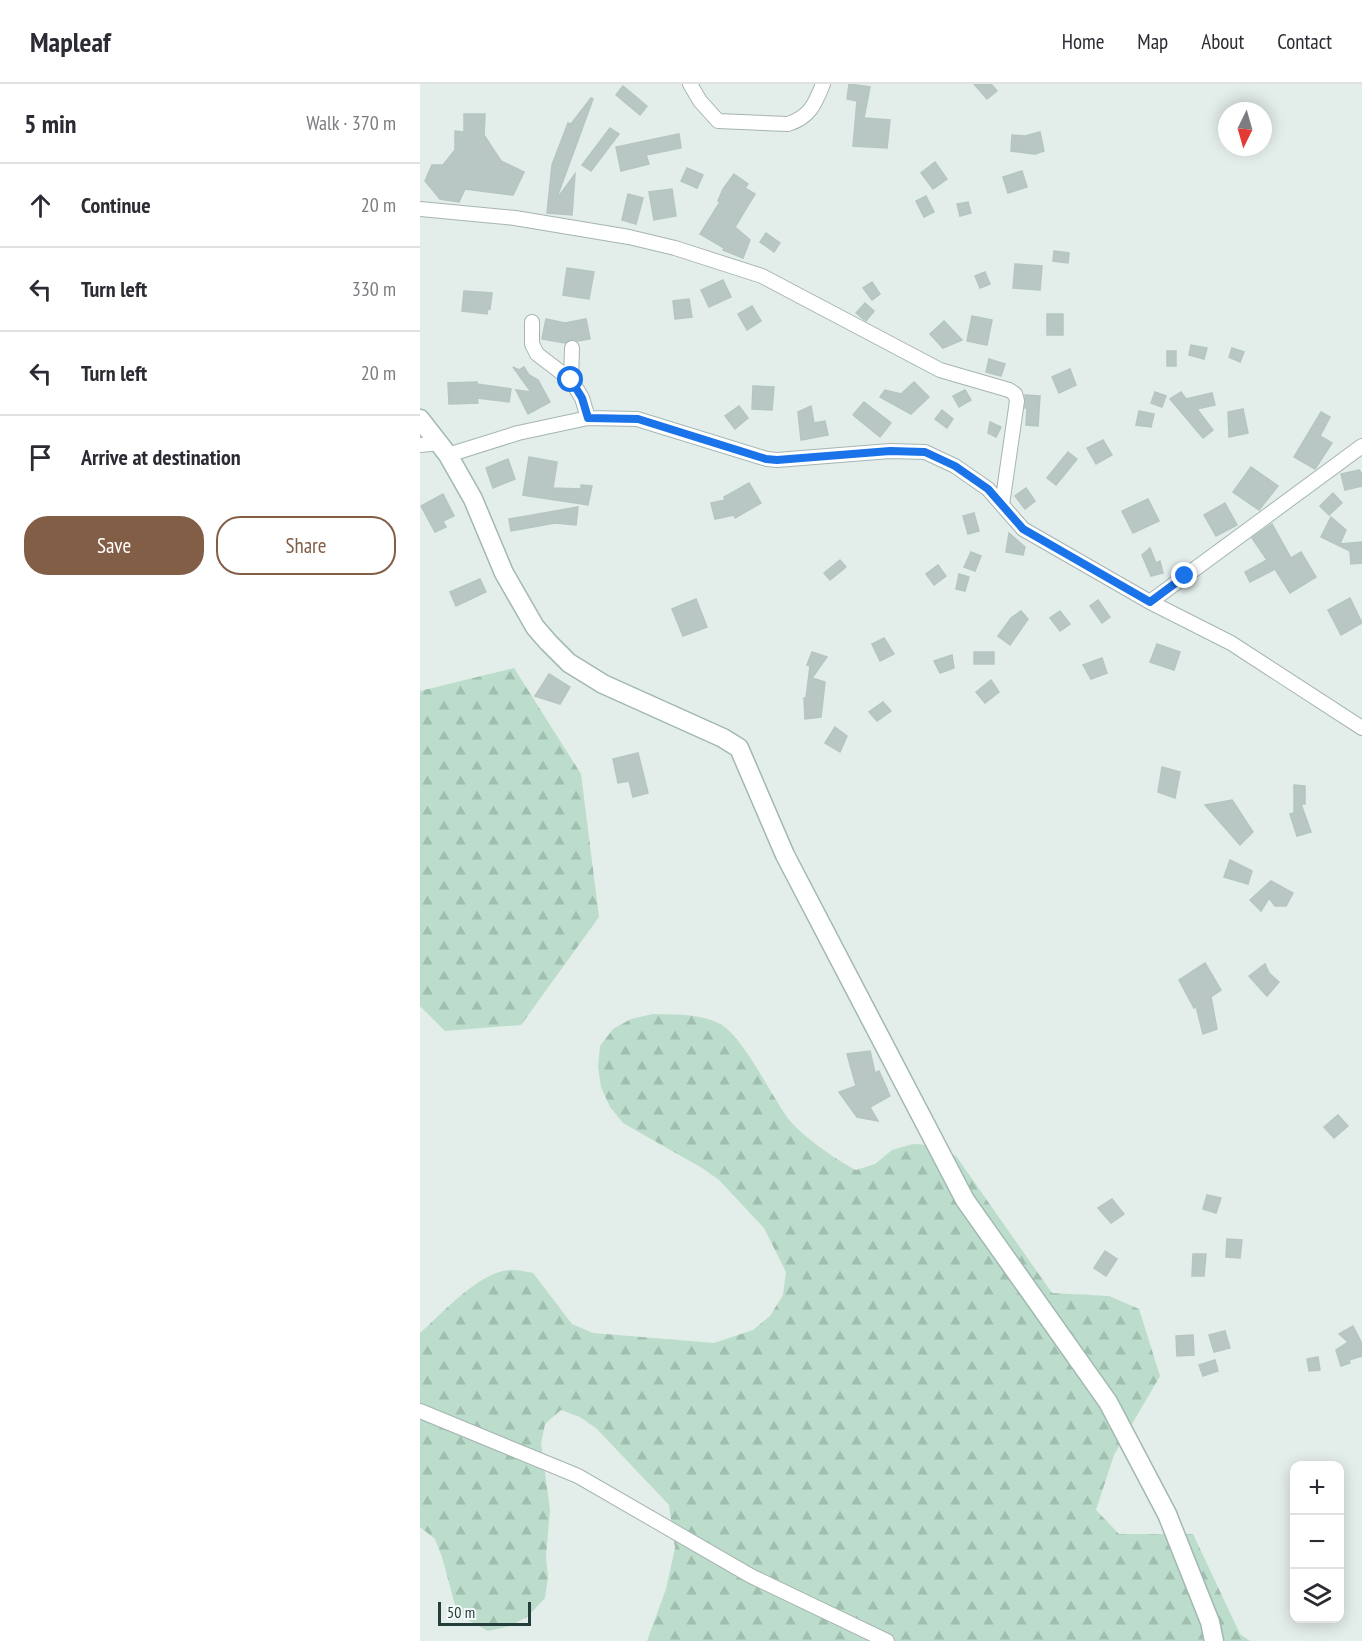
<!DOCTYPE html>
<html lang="en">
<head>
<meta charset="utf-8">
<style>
	body { margin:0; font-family:"PT Sans Narrow",sans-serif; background:#f2f2f3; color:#2b2b33 }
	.controls { position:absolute; right:18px; bottom:18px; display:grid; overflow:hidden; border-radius:12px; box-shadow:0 3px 15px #0003 }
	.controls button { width:54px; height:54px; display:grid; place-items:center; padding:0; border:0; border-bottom:2px solid #e1e1e2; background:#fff; color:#2b2b33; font:30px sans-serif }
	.compass { position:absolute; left:798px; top:18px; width:54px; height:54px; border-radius:50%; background:#fff; box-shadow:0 3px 15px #0003; rotate:185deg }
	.scale { position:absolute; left:18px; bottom:15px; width:93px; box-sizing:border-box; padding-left:6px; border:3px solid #233e3b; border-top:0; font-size:16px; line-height:21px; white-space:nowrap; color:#233e3b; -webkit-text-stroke:4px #f3f9f7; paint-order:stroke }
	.stop { position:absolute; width:18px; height:18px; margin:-14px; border:4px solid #1a73e8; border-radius:50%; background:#fff }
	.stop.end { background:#1a73e8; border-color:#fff; box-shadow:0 2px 6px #0008 }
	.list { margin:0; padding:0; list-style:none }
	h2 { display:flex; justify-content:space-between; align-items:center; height:78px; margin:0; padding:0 24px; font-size:26px }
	h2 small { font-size:20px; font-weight:400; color:#7c7c81 }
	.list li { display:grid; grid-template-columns:39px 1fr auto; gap:18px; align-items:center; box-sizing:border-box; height:84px; padding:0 24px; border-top:2px solid #e1e1e2 }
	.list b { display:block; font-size:22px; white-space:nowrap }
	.list em { font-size:20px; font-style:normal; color:#7c7c81 }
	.actions { display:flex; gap:12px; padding:18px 24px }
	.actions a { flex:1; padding:14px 0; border:2px solid #835e46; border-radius:24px; text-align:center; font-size:21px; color:#835e46 }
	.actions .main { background:#835e46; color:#fff }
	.icon { flex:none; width:33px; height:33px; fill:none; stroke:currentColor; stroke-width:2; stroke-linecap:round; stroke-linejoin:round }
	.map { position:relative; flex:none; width:942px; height:1557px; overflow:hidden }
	header { display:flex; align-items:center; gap:36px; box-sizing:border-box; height:84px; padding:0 30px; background:#fff; border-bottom:2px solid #e1e1e2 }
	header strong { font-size:28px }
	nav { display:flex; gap:33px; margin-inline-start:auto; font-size:21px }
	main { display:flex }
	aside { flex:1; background:#fff }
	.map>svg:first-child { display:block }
	.forest { fill:url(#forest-firs) }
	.building { fill:#b8c7c4; stroke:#b5c6c2; stroke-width:1.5 }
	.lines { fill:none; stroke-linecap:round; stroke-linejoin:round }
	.minor-casing { stroke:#a6b5b2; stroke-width:16 }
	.secondary-casing { stroke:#a1b8b4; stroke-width:21 }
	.minor { stroke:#fff; stroke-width:14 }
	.secondary { stroke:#fff; stroke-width:18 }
	.route { stroke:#1a73e8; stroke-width:8 }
</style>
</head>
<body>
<header>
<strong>Mapleaf</strong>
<nav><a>Home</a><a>Map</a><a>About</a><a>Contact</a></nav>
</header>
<main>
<aside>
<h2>5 min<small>Walk · 370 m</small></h2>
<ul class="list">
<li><svg class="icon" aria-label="ahead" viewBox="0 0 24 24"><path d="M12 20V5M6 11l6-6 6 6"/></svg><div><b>Continue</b></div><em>20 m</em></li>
<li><svg class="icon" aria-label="left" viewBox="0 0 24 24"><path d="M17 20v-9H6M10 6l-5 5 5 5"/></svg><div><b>Turn left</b></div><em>330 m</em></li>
<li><svg class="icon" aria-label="left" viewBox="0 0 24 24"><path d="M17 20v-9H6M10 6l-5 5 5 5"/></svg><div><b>Turn left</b></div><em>20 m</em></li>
<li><svg class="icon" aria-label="arrive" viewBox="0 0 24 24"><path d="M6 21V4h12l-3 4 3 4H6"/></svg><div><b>Arrive at destination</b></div></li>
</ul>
<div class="actions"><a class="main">Save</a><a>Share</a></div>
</aside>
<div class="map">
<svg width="942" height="1557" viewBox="0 0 942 1557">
	<defs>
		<pattern id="forest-firs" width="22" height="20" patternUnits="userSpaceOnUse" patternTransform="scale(1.5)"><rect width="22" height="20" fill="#bcddcb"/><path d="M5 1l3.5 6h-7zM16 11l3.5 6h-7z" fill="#a1bfaf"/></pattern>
	</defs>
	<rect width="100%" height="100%" fill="#e3edea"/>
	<path class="forest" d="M94,584L161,690L179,833L101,941L25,947L0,922V607Z
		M233,930C257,931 279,929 300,940C322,951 351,1011 367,1033C380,1051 416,1076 436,1086L455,1080L472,1066L493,1060L517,1062L536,1072L632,1209L689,1212L719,1225L740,1292L694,1371L676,1426L699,1450H773L820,1550L830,1557H227L246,1505L255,1464L249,1421L177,1345L160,1333L141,1326L125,1340L121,1359L130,1426L126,1472L128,1493L125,1514L107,1533L90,1542L68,1547L48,1536L35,1521L22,1473L15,1455L0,1443V1249C23,1229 62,1184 94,1186C100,1186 107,1188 113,1189L152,1240L173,1249L294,1259L333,1246L350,1232L363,1211L366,1188L344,1144L299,1096L282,1084L203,1039L190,1023L181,1003L178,983L180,962L193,945L211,935Z"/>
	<path class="building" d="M429,0L450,3L444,34L470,36L467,64L433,62L437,17L427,15Z
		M554,0H571L577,7L567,15Z
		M203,2L227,22L220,31L196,11Z
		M171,14L173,15L136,116L155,90L152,131L127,129L132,81L148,39L151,40Z
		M44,30H65L64,51L81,77L104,88L93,111L45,105L39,118L20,115L5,97L12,81H23L35,66V47L44,48Z
		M190,44L199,50L171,87L162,81Z
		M620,48L624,67L615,70L591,67L592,51L605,52Z
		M259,50L261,64L226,71L229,80L201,87L196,63Z
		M515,78L527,95L513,105L501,89Z
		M267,84L283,91L277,104L261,97Z
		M602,87L607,103L588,109L583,93Z
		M314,90L328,100L325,104L335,110L315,143L330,156L323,174L303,166L304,164L280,150L300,118L298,117L303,105Z
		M252,105L256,132L234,136L229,108Z
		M208,110L223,114L216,140L202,136Z
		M506,112L514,128L504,133L496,117Z
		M548,118L551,129L540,132L537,120Z
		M346,149L360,159L354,168L340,158Z
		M634,167L649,169L648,179L633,177Z
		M595,180L622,182L620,206L593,204Z
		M147,184L174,188L169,215L143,211Z
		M565,188L570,200L560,204L555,192Z
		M303,196L311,213L289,223L281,206Z
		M452,198L460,210L452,216L443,204Z
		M44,207L72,209L70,225L68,224L67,230L42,227Z
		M269,215L272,233L255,235L253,217Z
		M445,219L454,227L446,237L436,229Z
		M332,222L341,237L327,246L318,230Z
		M627,230H643V251H627Z
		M552,232L572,236L567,261L547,257Z
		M126,235L145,239L166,235L170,255L158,257L152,255L145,259L122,255Z
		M524,237L542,256L523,264L510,250Z
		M771,261L787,264L784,275L769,271Z
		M812,264L824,268L820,278L809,273Z
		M747,267H756V282H747Z
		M569,275L585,280L581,292L566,288Z
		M93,283L99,286L104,283L109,291L118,296L130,318L108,330L96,306L111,308Z
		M650,285L656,301L639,309L632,293Z
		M57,298V300L91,305L89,318L57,314L58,319L29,320L28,299Z
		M494,298L509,313L491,330L460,313L465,306L481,310Z
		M333,302L354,303L352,326L332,325Z
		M545,306L551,316L539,323L533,312Z
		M735,308L746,312L742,323L731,319Z
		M761,308L766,315L792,309L795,321L777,325L793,346L783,354L750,315Z
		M605,311L620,312L618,342L606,341L607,324H605Z
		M444,318L471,339L460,353L433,331Z
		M319,322L328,334L315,345L305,332Z
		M391,322L394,339L405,337L408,351L381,356L378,328Z
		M823,325L828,349L809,353L808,328Z
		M522,326L533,335L527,344L515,335Z
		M719,327L734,330L731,343L716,341Z
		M901,328L910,333L900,352L912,359L895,385L874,373Z
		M570,338L581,343L576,353L568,349Z
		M683,356L692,371L676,380L667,364Z
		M648,368L657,375L636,401L627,394Z
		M109,373L137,378L133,404L161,405V401L172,402L168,421L103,411Z
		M88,375L95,395L73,404L66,384Z
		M831,383L858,402L839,426L813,408Z
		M939,386L942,390V402L925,406L921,390Z
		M329,399L341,419L315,434L314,431L295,435L291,419L305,416L304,413Z
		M606,404L615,417L605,425L595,412Z
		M913,409L922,419L909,431L900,422Z
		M23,410L34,432L23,437L26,443L15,448L1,422Z
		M728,415L739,437L713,449L702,427Z
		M805,419L817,441L796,452L784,431Z
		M158,423L156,441L135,439L91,447L89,435Z
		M554,429L559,447L548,450L543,432Z
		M911,433L926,446L920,460L942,458V479L931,480L930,467L901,453Z
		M852,440L871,474L881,468L896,493L870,509L855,485L830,498L825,488L847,476L832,454Z
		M589,449L605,463L603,471L586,468Z
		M730,464L736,479L740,477L743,489L731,492L722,471Z
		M551,468L561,472L555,487L544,483Z
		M420,476L426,483L410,496L404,489Z
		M518,481L526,492L514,501L506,490Z
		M539,490L549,493L545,507L536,505Z
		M60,495L66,508L36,522L30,508Z
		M930,514L942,539L921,551L908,526Z
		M276,515L287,543L263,552L252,525Z
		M678,516L690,533L682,539L670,522Z
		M601,527L608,535L590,561L578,552L591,534Z
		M640,527L650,540L640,547L630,534Z
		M464,554L474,570L460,577L452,560Z
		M737,560L760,568L754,586L730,578Z
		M392,568L407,573L392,594L405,598L401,633L385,635L384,614H386L390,582L387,581Z
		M554,568H574V580H554Z
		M532,571L534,584L520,589L514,577Z
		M682,574L687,589L671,595L663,581Z
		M129,590L150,603L140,620L115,612Z
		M571,596L579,608L565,619L556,608Z
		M463,618L471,627L457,637L449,628Z
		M415,643L427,652L420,668L405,659Z
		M218,669L228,709L213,713L209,697L198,699L193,675Z
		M742,683L760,688L755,714L738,708Z
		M874,701L885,702V720H881L891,748L877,752L870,730L874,729Z
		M812,716L833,748L820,761L785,721Z
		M810,776L832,787L828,800L804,793Z
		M851,797L873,809L866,822H855L849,814L841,827L830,816Z
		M785,879L801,906L791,913L797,945L783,950L776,922L774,924L759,896Z
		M845,880L849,889L859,898L847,912L829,892Z
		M450,967L455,989L459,987L470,1012L450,1023L458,1037L437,1033L419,1008L436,1002L427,970Z
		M918,1031L928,1042L914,1054L904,1043Z
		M787,1111L801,1114L796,1129L783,1125Z
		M692,1115L704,1130L691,1139L678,1124Z
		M807,1155L822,1156L820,1174L806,1173Z
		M685,1167L697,1175L686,1192L674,1184Z
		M773,1170H786L784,1192H772Z
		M933,1242L942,1260V1272L929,1276L930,1279L921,1282L916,1266L928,1258L919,1250Z
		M805,1247L810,1264L794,1268L789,1251Z
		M773,1251L774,1271L757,1272L756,1252Z
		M898,1273L900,1286L889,1287L887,1275Z
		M795,1276L798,1287L783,1292L779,1281Z"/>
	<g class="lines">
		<defs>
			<path id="minor" d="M270,0L280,17L298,37L368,40C390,33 395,20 403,0
				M0,125L95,134L209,153L255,164L342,192L520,286L589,306L595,310L597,317L582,421
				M112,238V260L117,270L151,296
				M152,264L151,296L162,314L168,334
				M0,361L21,359
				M28,371L98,349L168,334L217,335L347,375L357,376L470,367L505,368L535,382L568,405L603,445L730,518L811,559L942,644
				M730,518L942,362
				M0,1327L158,1392L331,1492L467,1557"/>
			<path id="secondary" d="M0,335L28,371L53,415L84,489L115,543L128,558L149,579L183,600L303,654L319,664L365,771L545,1116L688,1318L747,1430L790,1538L794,1557"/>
		</defs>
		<use href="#minor" class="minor-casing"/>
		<use href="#secondary" class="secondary-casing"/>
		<use href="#minor" class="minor"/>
		<use href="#secondary" class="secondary"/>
	</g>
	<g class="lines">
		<path class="route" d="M151,296L162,314L168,334L218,335L346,375L357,376L470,367L505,368L535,382L568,405L603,445L730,518L765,492"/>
	</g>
</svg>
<div class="controls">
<button>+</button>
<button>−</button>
<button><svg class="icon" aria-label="layers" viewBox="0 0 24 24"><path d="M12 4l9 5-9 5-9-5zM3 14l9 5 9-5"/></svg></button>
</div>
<svg class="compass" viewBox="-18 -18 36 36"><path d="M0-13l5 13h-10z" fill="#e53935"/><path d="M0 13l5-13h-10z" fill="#7c7c81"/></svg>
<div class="scale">50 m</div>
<div class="stop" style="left:151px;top:296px"></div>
<div class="stop end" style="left:765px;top:492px"></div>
</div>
</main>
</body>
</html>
